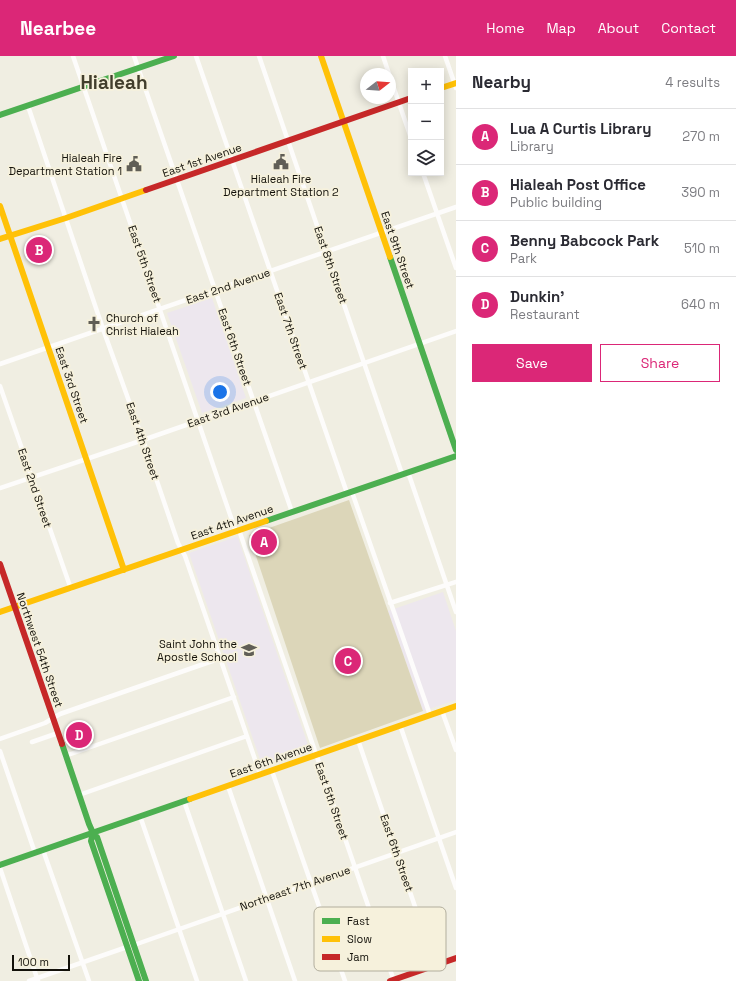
<!DOCTYPE html>
<html lang="en">
<head>
<meta charset="utf-8">
<style>
	body { margin:0; font-family:"Space Grotesk",sans-serif; background:#f2f2f3; color:#2b2b33 }
	.controls { position:absolute; right:12px; top:12px; display:grid; overflow:hidden; border-radius:0px; box-shadow:0 2px 10px #0003 }
	.controls button { width:36px; height:36px; display:grid; place-items:center; padding:0; border:0; border-bottom:1px solid #e1e1e2; background:#fff; color:#2b2b33; font:20px sans-serif }
	.compass { position:absolute; left:360px; top:12px; width:36px; height:36px; border-radius:50%; background:#fff; box-shadow:0 2px 10px #0003; rotate:73deg }
	.scale { position:absolute; left:12px; bottom:10px; width:58px; box-sizing:border-box; padding-left:4px; border:2px solid #13110a; border-top:0; font-size:11px; line-height:14px; white-space:nowrap; color:#13110a; -webkit-text-stroke:3px #f6f1dc; paint-order:stroke }
	.you { position:absolute; left:220px; top:336px; width:14px; height:14px; margin:-10px; border:3px solid #fff; border-radius:50%; background:#1a73e8; box-shadow:0 0 0 6px #1a73e833 }
	.badge { display:grid; place-items:center; width:26px; height:26px; border-radius:50%; background:#db2777; color:#fff; font-size:13px; font-weight:700 }
	.pin { position:absolute; translate:-50% -50%; border:2px solid #fff; box-shadow:0 1px 4px #0006 }
	.list { margin:0; padding:0; list-style:none }
	h2 { display:flex; justify-content:space-between; align-items:center; height:52px; margin:0; padding:0 16px; font-size:17px }
	h2 small { font-size:13px; font-weight:400; color:#7c7c81 }
	.list li { display:grid; grid-template-columns:26px 1fr auto; gap:12px; align-items:center; box-sizing:border-box; height:56px; padding:0 16px; border-top:1px solid #e1e1e2 }
	.list b { display:block; font-size:15px; white-space:nowrap }
	.list p { margin:0; font-size:13px; white-space:nowrap; color:#7c7c81 }
	.list em { font-size:13px; font-style:normal; color:#7c7c81 }
	.actions { display:flex; gap:8px; padding:12px 16px }
	.actions a { flex:1; padding:9px 0; border:1px solid #db2777; border-radius:0px; text-align:center; font-size:14px; color:#db2777 }
	.actions .main { background:#db2777; color:#fff }
	.icon { flex:none; width:22px; height:22px; fill:none; stroke:currentColor; stroke-width:2; stroke-linecap:round; stroke-linejoin:round }
	.map { position:relative; flex:none; width:456px; height:925px; overflow:hidden }
	header { display:flex; align-items:center; gap:24px; box-sizing:border-box; height:56px; padding:0 20px; background:#db2777; color:#fff }
	header strong { font-size:19px }
	nav { display:flex; gap:22px; margin-inline-start:auto; font-size:14px }
	main { display:flex }
	aside { flex:1; background:#fff }
	.map>svg:first-child { display:block }
	.education { fill:#ede7ee }
	.green { fill:#dcd6b9 }
	.lines { fill:none; stroke-linecap:round; stroke-linejoin:round }
	.street { stroke:#fdfcfb; stroke-width:4.5 }
	.fast { stroke:#4caf50; stroke-width:6 }
	.slow { stroke:#ffc107; stroke-width:6 }
	.jam { stroke:#c62828; stroke-width:6 }
	.labels { text-anchor:middle; stroke-width:3.5; stroke-linejoin:round; paint-order:stroke }
	.poi-label { font-size:11px; fill:#13110a; stroke:#f6f1dc; text-anchor:end }
	.street-label { font-size:11px; fill:#13110a; stroke:#f6f1dc }
	.town-label { font-size:19px; font-weight:bold; fill:#423e2c; stroke:#f6f1dc }
	.key { fill:#f6f1dc; stroke:#b2ae9d; stroke-width:1 }
	.key-label { font-size:11px; fill:#13110a }
</style>
</head>
<body>
<header>
<strong>Nearbee</strong>
<nav><a>Home</a><a>Map</a><a>About</a><a>Contact</a></nav>
</header>
<main>
<div class="map">
<svg width="456" height="925" viewBox="0 0 456 925">
	<rect width="100%" height="100%" fill="#f0eee2"/>
	<path class="education" d="M212,242L246,342L202,357L167,257Z
		M236,481L238,482L309,692L308,696L263,712L189,497Z
		M443,536L456,575V644L423,655L388,555Z"/>
	<path class="green" d="M349,444L423,655L320,692L249,479Z"/>
	<g class="lines">
		<path class="street" d="M73,0L236,476
			M134,0L292,456
			M196,0L347,437
			M259,0L402,418
			M383,0L389,18
			M445,0L456,32
			M390,21L411,82
			M28,50L103,273L143,384L178,487L185,500L260,718
			M423,117L456,212
			M0,308L456,151
			M0,330L71,533
			M408,416L456,556
			M0,432L143,384L456,275
			M352,436L430,659
			M239,474L394,925
			M390,547L456,526
			M442,655L456,694
			M400,669L456,832
			M0,683L45,667L60,658L221,602
			M358,684L435,909
			M32,686L58,677
			M0,695L35,797
			M65,700L234,641
			M272,715L345,925
			M228,730L295,925
			M79,739L247,680
			M184,745L246,925
			M140,760L197,925
			M43,794L89,925
			M0,812L38,925
			M134,889L456,776
			M29,925L127,891"/>
		<path class="fast" d="M0,59L174,0
			M390,201L456,394
			M266,465L456,400
			M62,688L89,768L93,777L97,781L146,925
			M93,777L91,785L139,925
			M0,809L190,743"/>
		<path class="slow" d="M321,0L390,201
			M441,32L456,27
			M0,150L124,514
			M0,183L66,162L146,134
			M0,556L266,465
			M190,743L456,650"/>
		<path class="jam" d="M146,134L411,42
			M0,508L62,688
			M390,925L456,902"/>
	</g>
	<defs>
		<symbol id="civic-bare" viewBox="-9 -9 18 18"><path d="M-.6-6.5H3V-4.5H.6V-3L4-1V1h2V6H-6V1h2V-1L-.6-3ZM-1.2 2.5V6h2.4V2.5Z" fill="#605e56" stroke="#f6f1dc" stroke-width="2.5" paint-order="stroke"/></symbol>
		<symbol id="church-bare" viewBox="-9 -9 18 18"><path d="M-1.2-6h2.4v3.5h3.3v2.4h-3.3V6h-2.4V-.1h-3.3v-2.4h3.3Z" fill="#605e56" stroke="#f6f1dc" stroke-width="2.5" paint-order="stroke"/></symbol>
		<symbol id="school-bare" viewBox="-9 -9 18 18"><path d="M0-5L7-2L0 1L-7-2ZM-4 1L0 2.5L4 1V4Q0 6-4 4Z" fill="#605e56" stroke="#f6f1dc" stroke-width="2.5" paint-order="stroke"/></symbol>
	</defs>
	<g fill-rule="evenodd">
		<use href="#civic-bare" x="270" y="95" width="22" height="22"/>
		<use href="#civic-bare" x="123" y="97" width="22" height="22"/>
		<use href="#church-bare" x="83" y="257" width="22" height="22"/>
		<use href="#school-bare" x="238" y="583" width="22" height="22"/>
	</g>
	<g class="labels">
		<g class="poi-label">
			<text x="122" y="106">Hialeah Fire<tspan x="122" dy="13">Department Station 1</tspan></text>
			<text x="281" y="127" text-anchor="middle">Hialeah Fire<tspan x="281" dy="13">Department Station 2</tspan></text>
			<text x="106" y="266" text-anchor="start">Church of<tspan x="106" dy="13">Christ Hialeah</tspan></text>
			<text x="237" y="592">Saint John the<tspan x="237" dy="13">Apostle School</tspan></text>
		</g>
		<g class="street-label">
			<text transform="translate(202 104) rotate(-19)" y="4">East 1st Avenue</text>
			<text transform="translate(398 194) rotate(71)" y="4">East 9th Street</text>
			<text transform="translate(145 208) rotate(71)" y="4">East 5th Street</text>
			<text transform="translate(331 209) rotate(71)" y="4">East 8th Street</text>
			<text transform="translate(228 230) rotate(-19)" y="4">East 2nd Avenue</text>
			<text transform="translate(291 275) rotate(71)" y="4">East 7th Street</text>
			<text transform="translate(235 291) rotate(71)" y="4">East 6th Street</text>
			<text transform="translate(72 329) rotate(71)" y="4">East 3rd Street</text>
			<text transform="translate(228 354) rotate(-19)" y="4">East 3rd Avenue</text>
			<text transform="translate(143 385) rotate(71)" y="4">East 4th Street</text>
			<text transform="translate(35 432) rotate(71)" y="4">East 2nd Street</text>
			<text transform="translate(232 466) rotate(-19)" y="4">East 4th Avenue</text>
			<text transform="translate(40 594) rotate(71)" y="4">Northwest 54th Street</text>
			<text transform="translate(271 704) rotate(-19)" y="4">East 6th Avenue</text>
			<text transform="translate(332 745) rotate(71)" y="4">East 5th Street</text>
			<text transform="translate(397 797) rotate(71)" y="4">East 6th Street</text>
			<text transform="translate(295 832) rotate(-19)" y="4">Northeast 7th Avenue</text>
		</g>
		<g class="town-label">
			<text x="114" y="33">Hialeah</text>
		</g>
	</g>
	<rect x="314" y="851" width="132" height="64" rx="6" class="key"/>
	<rect x="322" y="862" width="18" height="6" fill="#4caf50"/>
	<rect x="322" y="880" width="18" height="6" fill="#ffc107"/>
	<rect x="322" y="898" width="18" height="6" fill="#c62828"/>
	<g class="key-label">
		<text x="347" y="869">Fast</text>
		<text x="347" y="887">Slow</text>
		<text x="347" y="905">Jam</text>
	</g>
</svg>
<div class="controls">
<button>+</button>
<button>−</button>
<button><svg class="icon" aria-label="layers" viewBox="0 0 24 24"><path d="M12 4l9 5-9 5-9-5zM3 14l9 5 9-5"/></svg></button>
</div>
<svg class="compass" viewBox="-18 -18 36 36"><path d="M0-13l5 13h-10z" fill="#e53935"/><path d="M0 13l5-13h-10z" fill="#7c7c81"/></svg>
<div class="scale">100 m</div>
<div class="you"></div>
<div class="pin badge" style="left:264px;top:486px">A</div>
<div class="pin badge" style="left:39px;top:194px">B</div>
<div class="pin badge" style="left:348px;top:605px">C</div>
<div class="pin badge" style="left:79px;top:679px">D</div>
</div>
<aside>
<h2>Nearby<small>4 results</small></h2>
<ul class="list">
<li><span class="badge">A</span><div><b>Lua A Curtis Library</b><p>Library</p></div><em>270 m</em></li>
<li><span class="badge">B</span><div><b>Hialeah Post Office</b><p>Public building</p></div><em>390 m</em></li>
<li><span class="badge">C</span><div><b>Benny Babcock Park</b><p>Park</p></div><em>510 m</em></li>
<li><span class="badge">D</span><div><b>Dunkin'</b><p>Restaurant</p></div><em>640 m</em></li>
</ul>
<div class="actions"><a class="main">Save</a><a>Share</a></div>
</aside>
</main>
</body>
</html>
